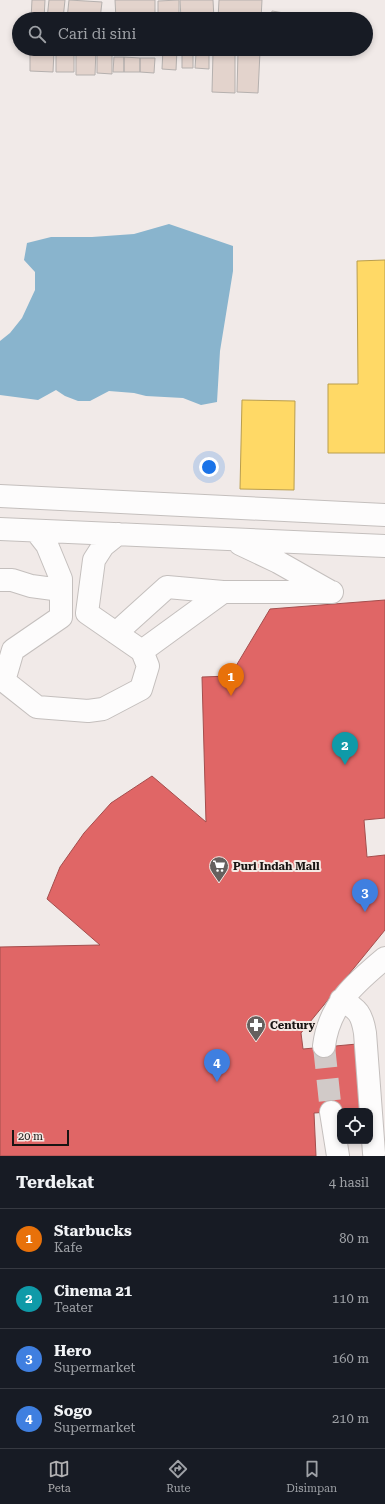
<!DOCTYPE html>
<html lang="id">
<head>
<meta charset="utf-8">
<style>
	body { margin:0; font-family:"Roboto Serif",serif; background:#20242c; color:#f1f3f6 }
	.controls { position:absolute; right:12px; bottom:12px; display:grid; overflow:hidden; border-radius:8px; box-shadow:0 2px 6px #0003 }
	.controls button { width:36px; height:36px; display:grid; place-items:center; padding:0; border:0; border-bottom:1px solid #363941; background:#171b24; color:#f1f3f6; font:20px sans-serif }
	.scale { position:absolute; left:12px; bottom:10px; width:57px; box-sizing:border-box; padding-left:4px; border:2px solid #191513; border-top:0; font-size:11px; line-height:14px; white-space:nowrap; color:#191513; -webkit-text-stroke:3px #f5e9e4; paint-order:stroke }
	.you { position:absolute; left:209px; top:467px; width:14px; height:14px; margin:-10px; border:3px solid #fff; border-radius:50%; background:#1a73e8; box-shadow:0 0 0 6px #1a73e833 }
	.badge { display:grid; place-items:center; width:26px; height:26px; border-radius:50%; background:#b2b1b2; color:#fff; font-size:13px; font-weight:700 }
	.pin { position:absolute; translate:-50% -33px; filter:drop-shadow(0 1px 2px #0008) }
	.pin::after { content:''; position:absolute; top:21px; width:14px; height:12px; background:inherit; clip-path:polygon(0 0,100% 0,50% 100%) }
	.list { margin:0; padding:0; list-style:none }
	h2 { display:flex; justify-content:space-between; align-items:center; height:52px; margin:0; padding:0 16px; font-size:17px }
	h2 small { font-size:13px; font-weight:400; color:#9ea1a6 }
	.list li { display:grid; grid-template-columns:26px 1fr auto; gap:12px; align-items:center; box-sizing:border-box; height:60px; padding:0 16px; border-top:1px solid #363941 }
	.list b { display:block; font-size:15px; white-space:nowrap }
	.list p { margin:0; font-size:13px; white-space:nowrap; color:#9ea1a6 }
	.list em { font-size:13px; font-style:normal; color:#9ea1a6 }
	.icon { flex:none; width:22px; height:22px; fill:none; stroke:currentColor; stroke-width:2; stroke-linecap:round; stroke-linejoin:round }
	.map { position:relative; flex:none; width:385px; height:1156px; overflow:hidden }
	.search { position:absolute; background:#171b24; box-shadow:0 2px 6px #0003; left:12px; right:12px; top:12px; height:44px; display:flex; align-items:center; gap:10px; box-sizing:border-box; padding:0 14px; border-radius:22px; color:#9ea1a6; font-size:15px }
	.sheet { height:292px; background:#171b24 }
	nav { display:flex; justify-content:space-around; align-items:center; box-sizing:border-box; height:56px; border-top:1px solid #363941; background:#171b24; font-size:11px; color:#9ea1a6 }
	nav a { display:grid; justify-items:center; gap:2px }
	nav .on { color:#b2b1b2 }
	.map>svg:first-child { display:block }
	.water { fill:#89b4cd }
	.homes { fill:#ffd966; stroke:#ba9e4d }
	.shops { fill:#e06666; stroke:#a44e4d }
	.building { fill:#e3d3cc; stroke:#b5b0ae }
	.lines { fill:none; stroke-linecap:round; stroke-linejoin:round }
	.minor-tunnel { stroke:#d1cac8; stroke-width:22; stroke-dasharray:22 11; stroke-linecap:butt }
	.minor-casing { stroke:#c4bfbd; stroke-width:24 }
	.minor { stroke:#fdfcfc; stroke-width:22 }
	.labels { text-anchor:middle; stroke-width:4; stroke-linejoin:round; paint-order:stroke }
	.poi-label { font-size:11px; font-weight:bold; fill:#191513; stroke:#f5e9e4; text-anchor:start }
</style>
</head>
<body>
<div class="map">
<svg width="385" height="1156" viewBox="0 0 385 1156">
	<rect width="100%" height="100%" fill="#f1eae8"/>
	<path class="water" d="M169,224L233,246V271L220,351L217,402L201,405L183,398L146,396L134,393L109,391L90,401H78L65,396L56,390L38,400L0,395V341L10,333L22,318L35,290V272L24,260L27,243L51,237H92L134,234Z"/>
	<path class="homes" d="M385,260V453H328V384H358L357,261Z
		M242,400L295,401L294,490L240,489Z"/>
	<path class="shops" d="M385,600V818L364,820L367,857L385,855V930L301,1033L303,1049L357,1044L361,1110L314,1113L316,1156H0V947L100,945L47,899L60,867L84,833L111,803L152,776L206,822L202,677L230,676L270,609Z"/>
	<path class="building" d="M32,0H45L44,19H31Z
		M49,0H65L63,19H47Z
		M69,0L102,2L100,19H67Z
		M115,0H155V19H116Z
		M179,0V19H158V1Z
		M180,0H213L214,19H181Z
		M219,0H262L261,19H218Z
		M272,11L296,15L295,19H270Z
		M76,49H96L95,75H76Z
		M97,49H112V74L97,73Z
		M117,49H136V54H117Z
		M136,49H155V54H136Z
		M163,49H177L176,70L162,69Z
		M30,50L54,51L53,72L30,71Z
		M56,51H74V72H56Z
		M238,52H260L258,93L237,92Z
		M182,53H193V68H182Z
		M213,53H235V93L212,92Z
		M196,54H209V69L195,68Z
		M114,57H124V72H113Z
		M124,57L140,58V72H124Z
		M140,58H155L154,73L140,72Z"/>
	<g class="lines">
		<path class="minor-tunnel" d="M324,1046L331,1112"/>
		<defs>
			<path id="minor" d="M0,496L385,515
				M0,529L385,546
				M36,531L47,545L61,579V617L13,650L4,681L37,707L88,711L103,709L141,689L148,666L142,651L87,613L94,560L103,546L118,534
				M240,544L278,562L331,592
				M0,580H12L31,586L61,590
				M116,633L167,587L223,592
				M142,651L223,592H332
				M341,1000C358,1009 362,1014 365,1033L374,1153
				M324,1046C329,1005 355,983 385,958
				M331,1112L338,1156"/>
		</defs>
		<use href="#minor" class="minor-casing"/>
		<use href="#minor" class="minor"/>
	</g>
	<defs>
		<symbol id="supermarket-pin" viewBox="-11 -11 22 30"><path d="M0 17L-7.5 6A9.5 9.5 0 1 1 7.5 6Z" fill="#65605e" stroke="#f5e9e4"/><path d="M-6-5.5h2.5l.6 2H6L4.5 2H-2.5L-4.4-4H-6ZM-1.5 3.2a1.3 1.3 0 1 0 .1 0ZM3 3.2a1.3 1.3 0 1 0 .1 0Z" fill="#fff"/></symbol>
		<symbol id="pharmacy-pin" viewBox="-11 -11 22 30"><path d="M0 17L-7.5 6A9.5 9.5 0 1 1 7.5 6Z" fill="#65605e" stroke="#f5e9e4"/><path d="M-2-6h4v4h4v4h-4v4h-4v-4h-4v-4h4Z" fill="#fff"/></symbol>
	</defs>
	<g fill-rule="evenodd">
		<use href="#supermarket-pin" x="208" y="855" width="22" height="30"/>
		<use href="#pharmacy-pin" x="245" y="1014" width="22" height="30"/>
	</g>
	<g class="labels">
		<g class="poi-label">
			<text x="233" y="870">Puri Indah Mall</text>
			<text x="270" y="1029">Century</text>
		</g>
	</g>
</svg>
<div class="controls">
<button><svg class="icon" aria-label="locate" viewBox="0 0 24 24"><circle cx="12" cy="12" r="6"/><path d="M12 2v4M12 18v4M2 12h4M18 12h4"/></svg></button>
</div>
<div class="scale">20 m</div>
<div class="you"></div>
<div class="pin badge" style="left:231px;top:696px;background:#e8710a">1</div>
<div class="pin badge" style="left:345px;top:765px;background:#0f9aa8">2</div>
<div class="pin badge" style="left:365px;top:912px;background:#3f7fe0">3</div>
<div class="pin badge" style="left:217px;top:1082px;background:#3f7fe0">4</div>
<div class="search"><svg class="icon" aria-label="search" viewBox="0 0 24 24"><circle cx="10" cy="10" r="6"/><path d="M15 15l6 6"/></svg>Cari di sini</div>
</div>
<section class="sheet">
<h2>Terdekat<small>4 hasil</small></h2>
<ul class="list">
<li><span class="badge" style="background:#e8710a">1</span><div><b>Starbucks</b><p>Kafe</p></div><em>80 m</em></li>
<li><span class="badge" style="background:#0f9aa8">2</span><div><b>Cinema 21</b><p>Teater</p></div><em>110 m</em></li>
<li><span class="badge" style="background:#3f7fe0">3</span><div><b>Hero</b><p>Supermarket</p></div><em>160 m</em></li>
<li><span class="badge" style="background:#3f7fe0">4</span><div><b>Sogo</b><p>Supermarket</p></div><em>210 m</em></li>
</ul>
</section>
<nav>
<a class="on"><svg class="icon" aria-label="map" viewBox="0 0 24 24"><path d="M3 6l6-2 6 2 6-2v14l-6 2-6-2-6 2zM9 4v14M15 6v14"/></svg>Peta</a>
<a><svg class="icon" aria-label="directions" viewBox="0 0 24 24"><path d="M12 3l9 9-9 9-9-9zM9 14v-3h6M13 9l2 2-2 2"/></svg>Rute</a>
<a><svg class="icon" aria-label="saved" viewBox="0 0 24 24"><path d="M7 4h10v16l-5-4-5 4z"/></svg>Disimpan</a>
</nav>
</body>
</html>
